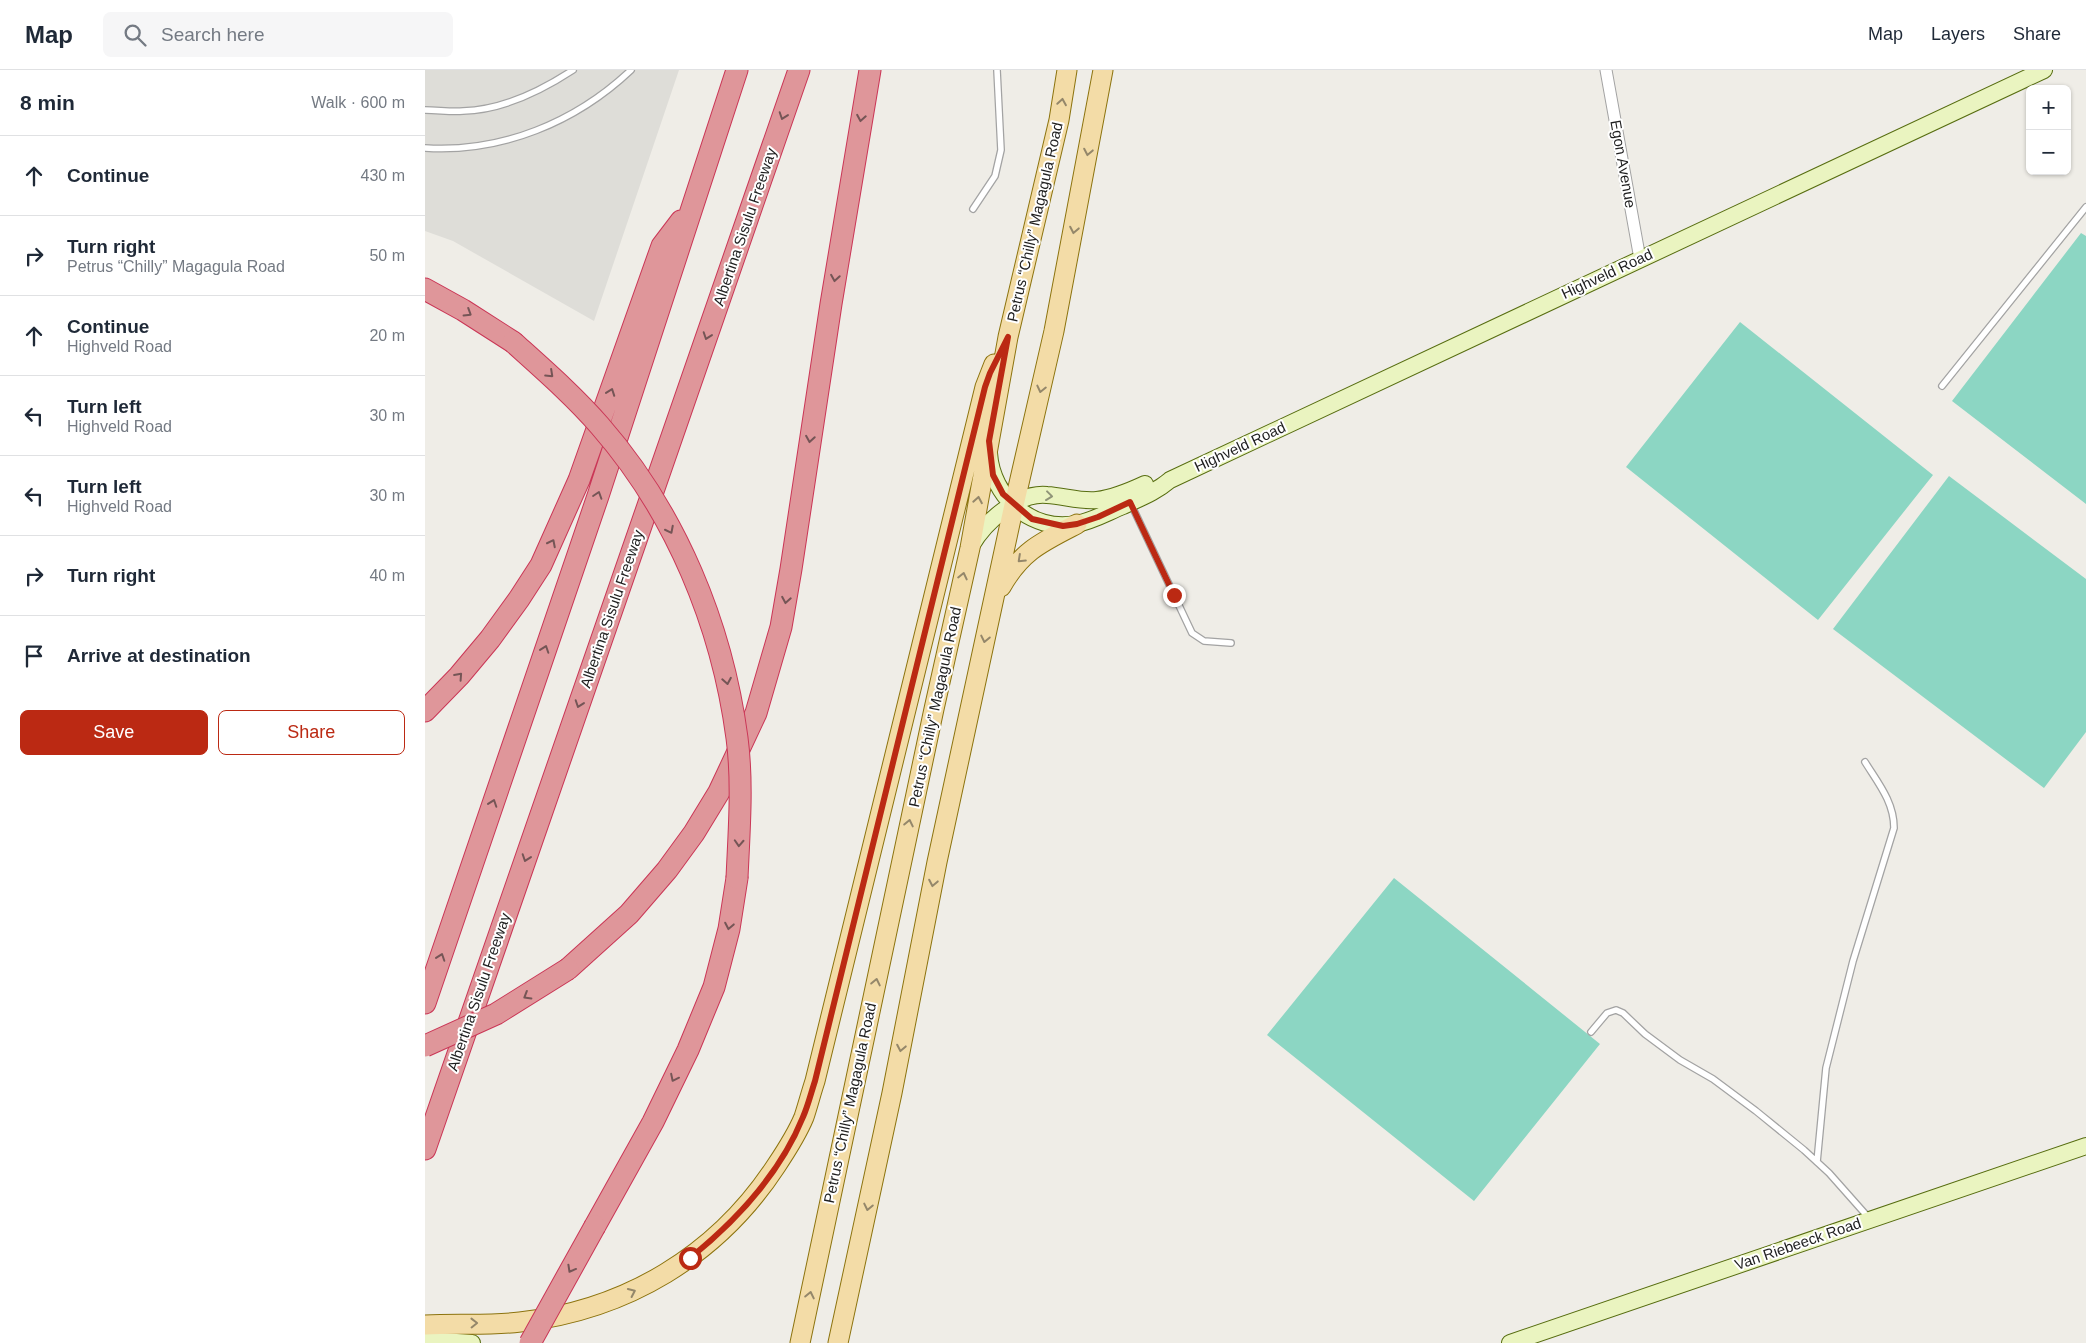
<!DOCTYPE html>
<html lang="en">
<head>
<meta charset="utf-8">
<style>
	body { margin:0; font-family:Helvetica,sans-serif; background:#f6f6f7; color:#1f2937 }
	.controls { position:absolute; right:15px; top:15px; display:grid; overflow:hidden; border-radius:8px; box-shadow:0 1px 4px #0004 }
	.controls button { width:45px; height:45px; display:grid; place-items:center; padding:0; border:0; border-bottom:1px solid #e0e1e3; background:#fff; color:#1f2937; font:25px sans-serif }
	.stop { position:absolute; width:15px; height:15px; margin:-11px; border:4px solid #bb2913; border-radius:50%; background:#fff }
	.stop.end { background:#bb2913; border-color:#fff; box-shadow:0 1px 5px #0008 }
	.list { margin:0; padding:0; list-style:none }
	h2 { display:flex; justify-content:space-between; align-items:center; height:65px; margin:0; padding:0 20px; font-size:21px }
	h2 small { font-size:16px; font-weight:400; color:#747a83 }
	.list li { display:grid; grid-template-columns:32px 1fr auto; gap:15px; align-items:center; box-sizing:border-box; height:80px; padding:0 20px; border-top:1px solid #e0e1e3 }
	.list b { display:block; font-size:19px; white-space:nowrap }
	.list p { margin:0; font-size:16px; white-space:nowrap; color:#747a83 }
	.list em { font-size:16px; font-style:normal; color:#747a83 }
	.actions { display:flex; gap:10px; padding:15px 20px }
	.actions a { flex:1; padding:11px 0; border:1px solid #bb2913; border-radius:8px; text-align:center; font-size:18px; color:#bb2913 }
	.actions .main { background:#bb2913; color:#fff }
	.icon { flex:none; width:28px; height:28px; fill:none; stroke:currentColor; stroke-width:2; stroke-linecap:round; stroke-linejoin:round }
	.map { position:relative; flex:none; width:1661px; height:1273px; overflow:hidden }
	header { display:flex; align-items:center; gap:30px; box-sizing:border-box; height:70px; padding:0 25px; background:#fff; border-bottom:1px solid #e0e1e3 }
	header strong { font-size:24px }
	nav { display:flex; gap:28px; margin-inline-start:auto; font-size:18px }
	.search { width:350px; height:45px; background:#f6f6f7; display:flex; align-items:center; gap:12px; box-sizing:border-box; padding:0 18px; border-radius:8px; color:#747a83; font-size:19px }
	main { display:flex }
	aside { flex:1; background:#fff }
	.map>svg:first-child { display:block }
	.airport { fill:#deddd8 }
	.pitch { fill:#8cd6c3 }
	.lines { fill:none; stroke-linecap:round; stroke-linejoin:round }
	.lane-casing { stroke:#a3a3a3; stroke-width:8 }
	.street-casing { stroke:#a3a3a3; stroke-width:13 }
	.secondary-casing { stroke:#576d10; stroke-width:18 }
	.primary-casing { stroke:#8c730e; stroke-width:21 }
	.highway-casing { stroke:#ca3656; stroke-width:23 }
	.lane { stroke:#fff; stroke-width:5.5 }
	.street { stroke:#fff; stroke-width:11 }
	.secondary { stroke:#eaf4c0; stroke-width:16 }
	.primary { stroke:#f3dca7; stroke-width:19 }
	.highway { stroke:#df969a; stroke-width:21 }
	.highway-bridge-casing { stroke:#ca3656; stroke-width:23; stroke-linecap:butt }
	.highway-bridge { stroke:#df969a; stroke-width:21 }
	.oneway { stroke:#94876a }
	.oneway2 { stroke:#755556 }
	.oneway3 { stroke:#8f9478 }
	.route { stroke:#bb2913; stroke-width:6 }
	.labels { text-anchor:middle; stroke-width:4; stroke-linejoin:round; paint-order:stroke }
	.street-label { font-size:15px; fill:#1f1f1f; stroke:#fff }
</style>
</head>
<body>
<header>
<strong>Map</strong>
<div class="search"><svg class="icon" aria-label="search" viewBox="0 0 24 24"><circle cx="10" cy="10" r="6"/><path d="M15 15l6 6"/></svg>Search here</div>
<nav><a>Map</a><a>Layers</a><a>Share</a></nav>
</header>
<main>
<aside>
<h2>8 min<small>Walk · 600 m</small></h2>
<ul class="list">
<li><svg class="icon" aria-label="ahead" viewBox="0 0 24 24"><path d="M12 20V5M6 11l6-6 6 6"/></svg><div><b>Continue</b></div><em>430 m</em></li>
<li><svg class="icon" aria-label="right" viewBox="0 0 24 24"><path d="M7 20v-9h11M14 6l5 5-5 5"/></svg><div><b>Turn right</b><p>Petrus “Chilly” Magagula Road</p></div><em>50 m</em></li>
<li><svg class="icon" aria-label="ahead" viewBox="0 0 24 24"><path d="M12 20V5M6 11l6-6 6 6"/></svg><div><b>Continue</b><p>Highveld Road</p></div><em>20 m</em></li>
<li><svg class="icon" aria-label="left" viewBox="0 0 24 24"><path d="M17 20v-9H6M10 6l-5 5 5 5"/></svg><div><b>Turn left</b><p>Highveld Road</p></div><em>30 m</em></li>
<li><svg class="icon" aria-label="left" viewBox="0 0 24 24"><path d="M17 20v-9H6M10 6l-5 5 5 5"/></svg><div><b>Turn left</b><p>Highveld Road</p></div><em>30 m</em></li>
<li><svg class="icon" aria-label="right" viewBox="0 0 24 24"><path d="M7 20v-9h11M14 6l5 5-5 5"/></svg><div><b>Turn right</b></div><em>40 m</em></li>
<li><svg class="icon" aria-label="arrive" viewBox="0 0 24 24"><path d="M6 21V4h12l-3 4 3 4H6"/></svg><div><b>Arrive at destination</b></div></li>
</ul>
<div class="actions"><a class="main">Save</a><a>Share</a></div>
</aside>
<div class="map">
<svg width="1661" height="1273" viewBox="0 0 1661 1273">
	<rect width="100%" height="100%" fill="#efede7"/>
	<path class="airport" d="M0,0H254L169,251L28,171L0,161Z"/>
	<path class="pitch" d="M1656,163L1661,166V434L1527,331Z
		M1315,252L1508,405L1393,550L1201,397Z
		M1524,406L1661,509V662L1619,718L1408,559Z
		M969,808L1175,974L1049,1131L842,965Z"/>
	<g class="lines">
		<defs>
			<path id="lane" d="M0,40C13,40 26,42 38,41C78,40 116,21 148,0
				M0,78C77,83 151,52 206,0
				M548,139L570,106L576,80L572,0
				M1517,316L1661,137
				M706,434L767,563L779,571L806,573
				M1166,962L1182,943L1191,940L1198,943L1220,964L1255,990L1288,1009L1331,1041L1379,1080L1404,1103L1443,1147
				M1392,1092L1401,998L1428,891L1469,758C1469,732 1453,713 1440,692"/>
			<path id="street" d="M1181,0L1215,189"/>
			<path id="secondary" d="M564,383C567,427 606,462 651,454C668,451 683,442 698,436C715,428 731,422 745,410L1619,0
				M546,476C560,452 593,422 622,425C639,426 656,432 672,430C689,428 705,421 720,414
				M0,1270L47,1273
				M1085,1273L1661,1076"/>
			<path id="primary" d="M576,517C596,481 617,472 652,454
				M0,1255C31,1253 64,1256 95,1252C201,1240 292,1186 351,1096C361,1081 372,1064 379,1047C383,1035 386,1023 390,1011L560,317L569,294
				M375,1273L509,639L545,478L583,267L634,50L642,0
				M413,1273L467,1023L512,792L589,435L629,261L678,0"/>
			<path id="highway" d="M0,219L38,240L88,272
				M0,641L34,606L65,569L94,529L116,495L154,410L237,176L256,151
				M143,899L204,844L242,800L269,763L294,722L331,643L356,557L366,499L406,234L445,0
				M0,933L173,426L312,0
				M0,1079L374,0
				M170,1156L228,1052L263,980L289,917L304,859L312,808"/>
		</defs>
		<use href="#lane" class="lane-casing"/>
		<use href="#street" class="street-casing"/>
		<use href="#secondary" class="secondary-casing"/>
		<use href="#primary" class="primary-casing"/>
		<use href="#highway" class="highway-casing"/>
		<use href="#lane" class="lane"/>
		<use href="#street" class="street"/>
		<use href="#secondary" class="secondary"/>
		<use href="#primary" class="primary"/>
		<use href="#highway" class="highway"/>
		<defs>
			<path id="highway-bridge" d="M88,272C118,299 149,326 175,356C251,443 297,555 312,668C318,713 314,762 312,808
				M0,976L71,944L143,899
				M105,1273L170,1156"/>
		</defs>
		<use href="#highway-bridge" class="highway-bridge-casing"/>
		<use href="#highway-bridge" class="highway-bridge"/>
	</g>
	<defs><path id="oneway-chevron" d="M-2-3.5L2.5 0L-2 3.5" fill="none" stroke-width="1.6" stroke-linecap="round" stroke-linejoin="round" transform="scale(1.25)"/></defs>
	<g class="oneway">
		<use href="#oneway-chevron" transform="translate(637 32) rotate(-81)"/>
		<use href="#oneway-chevron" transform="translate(663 82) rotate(101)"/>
		<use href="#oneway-chevron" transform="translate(649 160) rotate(101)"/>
		<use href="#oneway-chevron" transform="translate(616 319) rotate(103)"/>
		<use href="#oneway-chevron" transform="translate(553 430) rotate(-80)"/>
		<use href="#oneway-chevron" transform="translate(596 489) rotate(137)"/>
		<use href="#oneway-chevron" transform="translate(538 506) rotate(-77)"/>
		<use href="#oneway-chevron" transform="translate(560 569) rotate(102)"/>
		<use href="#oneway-chevron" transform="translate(484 753) rotate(-78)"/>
		<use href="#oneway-chevron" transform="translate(508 813) rotate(101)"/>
		<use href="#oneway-chevron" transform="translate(451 912) rotate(-78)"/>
		<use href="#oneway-chevron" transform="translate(476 978) rotate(101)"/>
		<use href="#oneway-chevron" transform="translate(443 1137) rotate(102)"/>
		<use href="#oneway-chevron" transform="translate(207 1222) rotate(-25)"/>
		<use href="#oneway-chevron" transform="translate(385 1225) rotate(-78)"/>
		<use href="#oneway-chevron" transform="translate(49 1253) rotate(-1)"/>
	</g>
	<g class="oneway2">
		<use href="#oneway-chevron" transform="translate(358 46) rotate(109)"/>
		<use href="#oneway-chevron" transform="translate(436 48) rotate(100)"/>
		<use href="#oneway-chevron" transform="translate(410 208) rotate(99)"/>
		<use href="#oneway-chevron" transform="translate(43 243) rotate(32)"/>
		<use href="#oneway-chevron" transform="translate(282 266) rotate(109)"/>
		<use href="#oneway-chevron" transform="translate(125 304) rotate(43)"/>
		<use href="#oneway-chevron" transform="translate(186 322) rotate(-70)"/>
		<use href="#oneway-chevron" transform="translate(385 369) rotate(99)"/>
		<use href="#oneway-chevron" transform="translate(173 425) rotate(-72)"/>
		<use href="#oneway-chevron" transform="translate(245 460) rotate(63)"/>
		<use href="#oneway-chevron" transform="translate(127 473) rotate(-63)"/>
		<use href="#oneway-chevron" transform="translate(361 530) rotate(100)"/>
		<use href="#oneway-chevron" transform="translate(120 579) rotate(-71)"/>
		<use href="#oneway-chevron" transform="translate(34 606) rotate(-48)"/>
		<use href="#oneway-chevron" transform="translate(302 611) rotate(80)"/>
		<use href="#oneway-chevron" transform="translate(154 634) rotate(109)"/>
		<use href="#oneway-chevron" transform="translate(68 733) rotate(-71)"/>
		<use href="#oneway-chevron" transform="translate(314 773) rotate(93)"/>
		<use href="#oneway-chevron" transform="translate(101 788) rotate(109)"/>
		<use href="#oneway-chevron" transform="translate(304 856) rotate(101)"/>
		<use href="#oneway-chevron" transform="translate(16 887) rotate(-71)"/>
		<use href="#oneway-chevron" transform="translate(102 926) rotate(149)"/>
		<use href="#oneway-chevron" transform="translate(249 1008) rotate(116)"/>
		<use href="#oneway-chevron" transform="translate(146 1199) rotate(119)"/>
	</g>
	<use class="oneway3" href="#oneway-chevron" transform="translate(624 426) rotate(7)"/>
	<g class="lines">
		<path class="route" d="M265,1188C312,1150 355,1104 378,1047C383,1036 386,1023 390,1011L560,317L565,303L583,267L564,371L568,405L578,424L607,449L638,456L652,454L673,447L705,432L749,525"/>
	</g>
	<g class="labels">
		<g class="street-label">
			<text transform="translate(1198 94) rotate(80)" y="5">Egon Avenue</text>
			<text transform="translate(610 152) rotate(-77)" y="5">Petrus “Chilly” Magagula Road</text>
			<text transform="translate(320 157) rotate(-71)" y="5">Albertina Sisulu Freeway</text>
			<text transform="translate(1182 204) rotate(-25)" y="5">Highveld Road</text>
			<text transform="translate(815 377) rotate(-25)" y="5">Highveld Road</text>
			<text transform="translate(187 539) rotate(-71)" y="5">Albertina Sisulu Freeway</text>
			<text transform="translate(510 637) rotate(-78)" y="5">Petrus “Chilly” Magagula Road</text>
			<text transform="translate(54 922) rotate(-71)" y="5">Albertina Sisulu Freeway</text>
			<text transform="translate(425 1033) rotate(-78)" y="5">Petrus “Chilly” Magagula Road</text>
			<text transform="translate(1373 1174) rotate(-19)" y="5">Van Riebeeck Road</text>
		</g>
	</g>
</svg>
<div class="controls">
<button>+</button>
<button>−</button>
</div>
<div class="stop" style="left:265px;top:1188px"></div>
<div class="stop end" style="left:749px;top:525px"></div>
</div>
</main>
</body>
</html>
